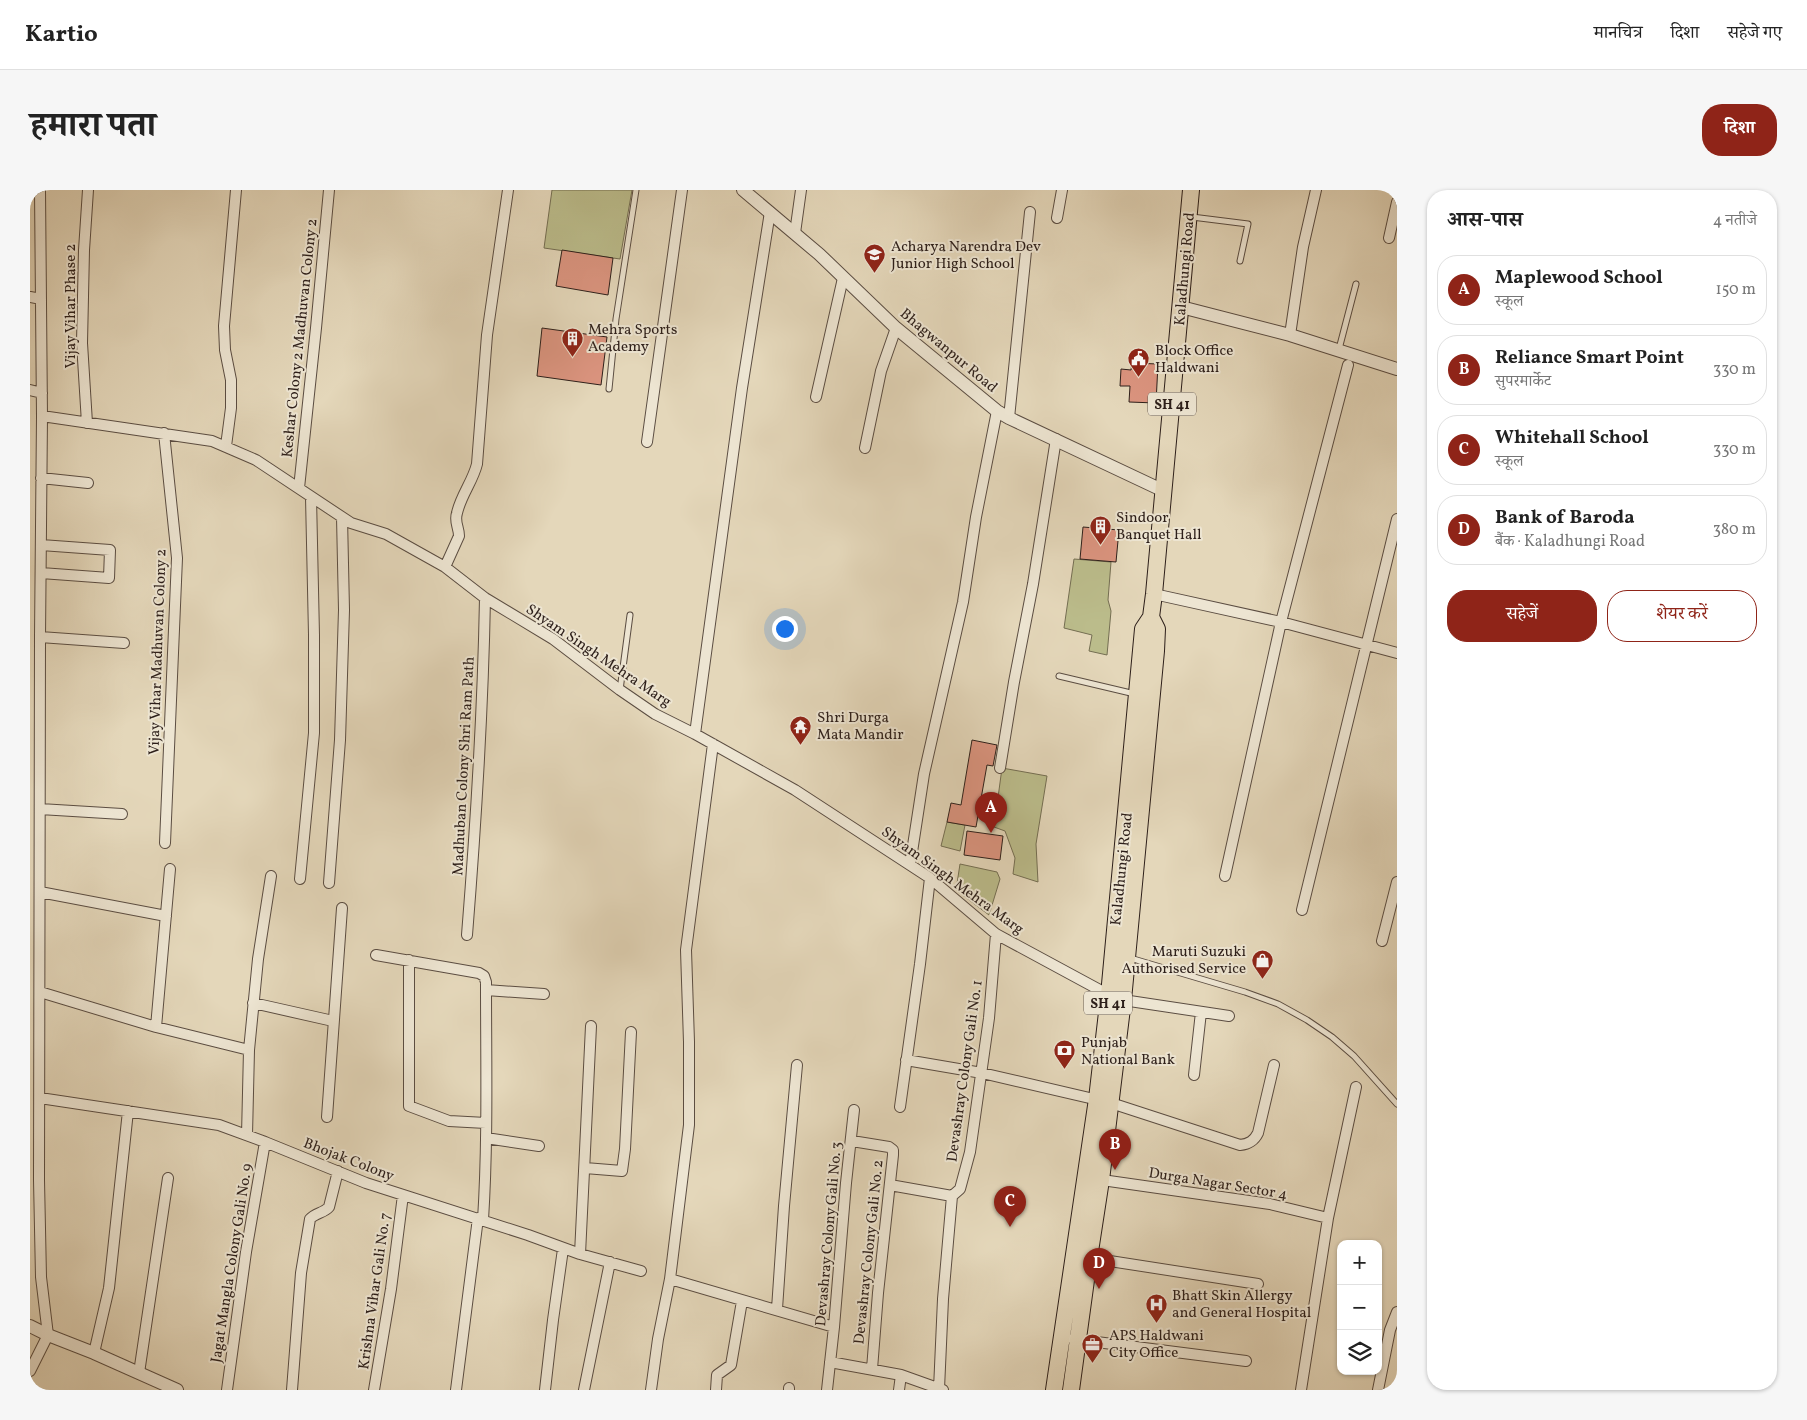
<!DOCTYPE html>
<html lang="hi">
<head>
<meta charset="utf-8">
<style>
	body { margin:0; font-family:Vollkorn,"Noto Serif Devanagari",serif; background:#f6f6f6; color:#222 }
	.controls { position:absolute; right:15px; bottom:15px; display:grid; overflow:hidden; border-radius:10px; box-shadow:0 1px 4px #0004 }
	.controls button { width:45px; height:45px; display:grid; place-items:center; padding:0; border:0; border-bottom:1px solid #e0e0e0; background:#fff; color:#222; font:25px sans-serif }
	.you { position:absolute; left:754px; top:438px; width:18px; height:18px; margin:-12px; border:4px solid #fff; border-radius:50%; background:#1a73e8; box-shadow:0 0 0 8px #1a73e833 }
	.badge { display:grid; place-items:center; width:32px; height:32px; border-radius:50%; background:#8f2418; color:#fff; font-size:16px; font-weight:700 }
	.pin { position:absolute; translate:-50% -41px; filter:drop-shadow(0 1px 2px #0008) }
	.pin::after { content:''; position:absolute; top:26px; width:18px; height:15px; background:inherit; clip-path:polygon(0 0,100% 0,50% 100%) }
	.list { margin:0; padding:0; list-style:none }
	h2 { display:flex; justify-content:space-between; align-items:center; height:65px; margin:0; padding:0 20px; font-size:21px }
	h2 small { font-size:16px; font-weight:400; color:#767676 }
	.list li { display:grid; grid-template-columns:32px 1fr auto; gap:15px; align-items:center; box-sizing:border-box; height:70px; margin:0 10px 10px; padding:0 10px; border:1px solid #e0e0e0; border-radius:20px }
	.list b { display:block; font-size:19px; white-space:nowrap }
	.list p { margin:0; font-size:16px; white-space:nowrap; color:#767676 }
	.list em { font-size:16px; font-style:normal; color:#767676 }
	.actions { display:flex; gap:10px; padding:15px 20px }
	.actions a { flex:1; padding:11px 0; border:1px solid #8f2418; border-radius:20px; text-align:center; font-size:18px; color:#8f2418 }
	.actions .main { background:#8f2418; color:#fff }
	.icon { flex:none; width:28px; height:28px; fill:none; stroke:currentColor; stroke-width:2; stroke-linecap:round; stroke-linejoin:round }
	.map { position:relative; flex:none; width:1367px; height:1200px; overflow:hidden; border-radius:20px }
	header { display:flex; align-items:center; gap:30px; box-sizing:border-box; height:70px; padding:0 25px; background:#fff; border-bottom:1px solid #e0e0e0 }
	header strong { font-size:24px }
	nav { display:flex; gap:28px; margin-inline-start:auto; font-size:18px }
	.intro { display:flex; align-items:center; justify-content:space-between; box-sizing:border-box; height:120px; padding:0 30px }
	h1 { margin:0; font-size:35px }
	.button { padding:12px 22px; border-radius:20px; background:#8f2418; color:#fff; font-size:18px; font-weight:700 }
	main { display:flex; gap:30px; padding:0 30px }
	aside { flex:1; background:#fff; border-radius:20px; box-shadow:0 1px 4px #0004 }
	.map>svg:first-child { display:block }
	.green { fill:#bbbc8b; stroke:#746e52 }
	.building { fill:#db947f; stroke:#2d1f1a }
	.lines { fill:none; stroke-linecap:round; stroke-linejoin:round }
	.service-casing { stroke:#5b4d42; stroke-width:7 }
	.minor-casing { stroke:#5b4d42; stroke-width:12 }
	.tertiary-casing { stroke:#5b4d42; stroke-width:14 }
	.primary-casing { stroke:#2d1f1a; stroke-width:18 }
	.service { stroke:#ede5d2; stroke-width:5 }
	.minor { stroke:#ede5d2; stroke-width:10 }
	.tertiary { stroke:#ede5d2; stroke-width:12 }
	.primary { stroke:#e4d7ba; stroke-width:16 }
	.labels { text-anchor:middle; stroke-width:4; stroke-linejoin:round; paint-order:stroke }
	.shield { fill:#ede5d2; stroke:#675a51; stroke-width:1 }
	.shield-label { font-size:14px; font-weight:bold; fill:#2d1f1a }
	.poi-label { font-size:15px; fill:#2d1f1a; stroke:#ede5d2; text-anchor:start }
	.street-label { font-size:15px; fill:#2d1f1a; stroke:#ede5d2 }
</style>
</head>
<body>
<header>
<strong>Kartio</strong>
<nav><a>मानचित्र</a><a>दिशा</a><a>सहेजे गए</a></nav>
</header>
<div class="intro"><h1>हमारा पता</h1><a class="button">दिशा</a></div>
<main>
<div class="map">
<svg width="1367" height="1200" viewBox="0 0 1367 1200">
	<rect width="100%" height="100%" fill="#e4d7ba"/>
	<filter id="stains"><feTurbulence type="fractalNoise" baseFrequency=".004" numOctaves="4"/><feColorMatrix values="0 0 0 0 .2 0 0 0 0 .09 0 0 0 0 .02 0 0 0 .5 -.17"/></filter>
	<radialGradient id="worn" r=".72"><stop offset=".6" stop-color="#630" stop-opacity="0"/><stop offset="1" stop-color="#630" stop-opacity=".3"/></radialGradient>
	<path class="green" d="M522,0H602L590,69L514,58Z
		M1044,369L1081,372L1078,410L1081,421L1077,465L1059,461L1062,445L1034,438Z
		M972,578L1017,586L1006,654L1008,692L983,684L985,668L975,641L964,637Z
		M917,632L935,635L930,661L911,656Z
		M930,674L967,682L970,689L959,725L926,700Z"/>
	<path class="building" d="M532,60L583,68L578,105L526,96Z
		M512,138L577,147L571,195L507,186Z
		M1102,173L1128,174L1126,213L1099,212L1100,196H1090L1091,179L1101,180Z
		M1053,337L1089,340L1086,372L1050,369Z
		M942,550L967,555L963,576L957,575L946,637L917,632L921,613L931,615Z
		M937,641L973,646L970,670L934,665Z"/>
	<g class="lines">
		<defs>
			<path id="service" d="M1162,27L1218,34L1210,71
				M1309,159L1326,94
				M579,199L586,129L606,0
				M1029,486L1105,504
				M590,500L600,425
				M1100,768L1215,802L1248,814L1277,830L1302,847L1324,866L1367,914"/>
			<path id="minor" d="M1027,28L1032,0
				M765,43L771,0
				M1359,48L1367,12
				M0,107L11,109
				M1260,145L1273,57L1286,0
				M0,200L12,203
				M786,207L813,88
				M12,226L182,251L226,270L321,333L356,344L415,377L455,408L523,449L590,500L625,524L665,544L765,600L900,688L966,744L1079,805L1093,810L1199,826
				M979,228L1000,22
				M57,233L52,153L54,60L58,0
				M134,243L147,368L135,653
				M617,252L652,0
				M196,256L201,218V190L195,160L194,136L206,0
				M835,258L851,181L866,138
				M11,288L58,293
				M269,298L286,138L299,0
				M415,377L429,346C429,337 424,332 427,323C431,305 443,291 447,274L457,145L478,0
				M11,383L79,388L80,360L11,355
				M1124,404L1251,432L1367,463
				M10,447L94,453
				M665,544L712,198L740,22
				M970,578L984,492L1003,394L1026,249
				M10,619L92,624
				M880,675L894,584L933,412L946,327L967,221
				M1195,686L1251,432L1318,175
				M270,689L284,543V445L281,307
				M299,693L310,550L314,420L312,327
				M10,702L136,726
				M1272,720L1367,329
				M437,745C446,633 453,520 455,408
				M1352,751L1367,692
				M346,765L449,783L454,786L456,792C456,871 458,951 453,1030
				M379,770V916L419,931L456,933
				M456,800L514,804
				M10,802L126,837L219,860
				M223,813L303,831
				M126,837L140,679
				M876,870L952,883L1081,913L1210,955C1219,954 1224,951 1228,943L1244,875
				M1164,885L1171,822
				M10,908L189,935L235,952L336,993L498,1045L550,1064L611,1081
				M870,917L890,774L900,688
				M297,927L312,718
				M217,945L219,860L228,769L241,686
				M456,948L509,956
				M822,951L859,957L863,960V965L848,1103L842,1179
				M555,978L592,981L595,959L601,842
				M1065,989L1240,1014L1298,1028
				M860,995L922,1006
				M550,1064L561,836
				M1054,1067L1228,1094
				M640,1089L804,1137
				M747,1119L754,1016L767,875
				M1043,1149L1216,1171
				M64,1163L79,1098L98,921
				M800,1172L871,1185L913,1200
				M0,1181L18,1145L11,1087L9,990L10,447L12,226L10,0
				M109,1183L138,988
				M909,1199L913,1109L922,1006L930,999L940,962L959,828L966,744
				M197,1200L216,1062L235,952
				M262,1200L271,1083L280,1029C285,1023 294,1023 299,1017L308,981
				M344,1200L361,1099L373,1005
				M426,1200L448,1028
				M515,1200L523,1130L533,1059
				M554,1200L580,1072
				M621,1200L628,1149L640,1089L659,935V852L656,760L683,554
				M686,1200L687,1185L701,1175L712,1111
				M759,1200V1198
				M797,1200L804,1137L816,993L824,920
				M869,1200L871,1185
				M1271,1200L1298,1028L1326,897
				M1348,1200L1360,1140L1367,1122"/>
			<path id="tertiary" d="M713,0L789,64L866,138L967,221L979,228L1134,301
				M1151,117L1260,145L1367,179
				M0,1136L18,1145L64,1163L147,1200"/>
			<path id="primary" d="M1024,1200L1067,909L1079,805L1113,439L1121,427L1124,404L1161,0
				M1041,1200L1059,1068L1071,990L1093,810L1126,461L1127,439L1121,427"/>
		</defs>
		<use href="#service" class="service-casing"/>
		<use href="#minor" class="minor-casing"/>
		<use href="#tertiary" class="tertiary-casing"/>
		<use href="#primary" class="primary-casing"/>
		<use href="#service" class="service"/>
		<use href="#minor" class="minor"/>
		<use href="#tertiary" class="tertiary"/>
		<use href="#primary" class="primary"/>
	</g>
	<defs>
		<symbol id="school-pin" viewBox="-11 -11 22 30"><path d="M0 17L-7.5 6A9.5 9.5 0 1 1 7.5 6Z" fill="#8f2418" stroke="#ede5d2"/><path d="M0-5L7-2L0 1L-7-2ZM-4 1L0 2.5L4 1V4Q0 6-4 4Z" fill="#fff"/></symbol>
		<symbol id="building-pin" viewBox="-11 -11 22 30"><path d="M0 17L-7.5 6A9.5 9.5 0 1 1 7.5 6Z" fill="#8f2418" stroke="#ede5d2"/><path d="M-4-6H4V6H1V3H-1V6H-4ZM-2.5-4.3h1.7v1.8h-1.7ZM.8-4.3h1.7v1.8H.8ZM-2.5-1h1.7V.8h-1.7ZM.8-1h1.7V.8H.8Z" fill="#fff"/></symbol>
		<symbol id="civic-pin" viewBox="-11 -11 22 30"><path d="M0 17L-7.5 6A9.5 9.5 0 1 1 7.5 6Z" fill="#8f2418" stroke="#ede5d2"/><path d="M-.6-6.5H3V-4.5H.6V-3L4-1V1h2V6H-6V1h2V-1L-.6-3ZM-1.2 2.5V6h2.4V2.5Z" fill="#fff"/></symbol>
		<symbol id="temple-pin" viewBox="-11 -11 22 30"><path d="M0 17L-7.5 6A9.5 9.5 0 1 1 7.5 6Z" fill="#8f2418" stroke="#ede5d2"/><path d="M0-6L5-2H3V0L6.5 2.5H4V6H1.5V3h-3V6H-4V2.5H-6.5L-3 0V-2H-5Z" fill="#fff"/></symbol>
		<symbol id="shop-pin" viewBox="-11 -11 22 30"><path d="M0 17L-7.5 6A9.5 9.5 0 1 1 7.5 6Z" fill="#8f2418" stroke="#ede5d2"/><path d="M-5-2.5h2.3a2.7 3.5 0 0 1 5.4 0H5L5.5 6h-11ZM-1.5-2.5h3a1.5 2.3 0 0 0-3 0Z" fill="#fff"/></symbol>
		<symbol id="bank-pin" viewBox="-11 -11 22 30"><path d="M0 17L-7.5 6A9.5 9.5 0 1 1 7.5 6Z" fill="#8f2418" stroke="#ede5d2"/><path d="M-6-4H6V4H-6ZM0-2.3a2.3 2.3 0 1 0 0 4.6a2.3 2.3 0 1 0 0-4.6Z" fill="#fff"/></symbol>
		<symbol id="hospital-pin" viewBox="-11 -11 22 30"><path d="M0 17L-7.5 6A9.5 9.5 0 1 1 7.5 6Z" fill="#8f2418" stroke="#ede5d2"/><path d="M-5-5h3v3.5h4V-5h3V5h-3V1.5h-4V5h-3Z" fill="#fff"/></symbol>
		<symbol id="office-pin" viewBox="-11 -11 22 30"><path d="M0 17L-7.5 6A9.5 9.5 0 1 1 7.5 6Z" fill="#8f2418" stroke="#ede5d2"/><path d="M-6-3h4V-5.5h4V-3h4V5H-6ZM-1-4.5V-3h2v-1.5ZM-6 0V1H6V0Z" fill="#fff"/></symbol>
	</defs>
	<g fill-rule="evenodd">
		<use href="#school-pin" x="832" y="52" width="25" height="34"/>
		<use href="#building-pin" x="530" y="136" width="25" height="34"/>
		<use href="#civic-pin" x="1096" y="156" width="25" height="34"/>
		<use href="#building-pin" x="1058" y="324" width="25" height="34"/>
		<use href="#temple-pin" x="758" y="524" width="25" height="34"/>
		<use href="#shop-pin" x="1220" y="758" width="25" height="34"/>
		<use href="#bank-pin" x="1022" y="848" width="25" height="34"/>
		<use href="#hospital-pin" x="1114" y="1102" width="25" height="34"/>
		<use href="#office-pin" x="1050" y="1142" width="25" height="34"/>
	</g>
	<g class="labels">
		<g class="shield">
			<rect x="1118" y="202.5" width="48" height="23" rx="4"/>
			<rect x="1054" y="801.5" width="48" height="23" rx="4"/>
		</g>
		<g class="shield-label">
			<text x="1142" y="219">SH 41</text>
			<text x="1078" y="818">SH 41</text>
		</g>
		<g class="poi-label">
			<text x="861" y="61">Acharya Narendra Dev<tspan x="861" dy="17">Junior High School</tspan></text>
			<text x="558" y="144">Mehra Sports<tspan x="558" dy="17">Academy</tspan></text>
			<text x="1125" y="165">Block Office<tspan x="1125" dy="17">Haldwani</tspan></text>
			<text x="1086" y="332">Sindoor<tspan x="1086" dy="17">Banquet Hall</tspan></text>
			<text x="787" y="532">Shri Durga<tspan x="787" dy="17">Mata Mandir</tspan></text>
			<text x="1216" y="766" text-anchor="end">Maruti Suzuki<tspan x="1216" dy="17">Authorised Service</tspan></text>
			<text x="1051" y="857">Punjab<tspan x="1051" dy="17">National Bank</tspan></text>
			<text x="1142" y="1110">Bhatt Skin Allergy<tspan x="1142" dy="17">and General Hospital</tspan></text>
			<text x="1079" y="1150">APS Haldwani<tspan x="1079" dy="17">City Office</tspan></text>
		</g>
		<g class="street-label">
			<text transform="translate(1154 79) rotate(-85)" y="5">Kaladhungi Road</text>
			<text transform="translate(40 116) rotate(-90)" y="5">Vijay Vihar Phase 2</text>
			<text transform="translate(269 148) rotate(-84)" y="5">Keshar Colony 2 Madhuvan Colony 2</text>
			<text transform="translate(919 160) rotate(40)" y="5">Bhagwanpur Road</text>
			<text transform="translate(127 462) rotate(-88)" y="5">Vijay Vihar Madhuvan Colony 2</text>
			<text transform="translate(569 465) rotate(34)" y="5">Shyam Singh Mehra Marg</text>
			<text transform="translate(433 576) rotate(-87)" y="5">Madhuban Colony Shri Ram Path</text>
			<text transform="translate(1091 679) rotate(-84)" y="5">Kaladhungi Road</text>
			<text transform="translate(923 690) rotate(36)" y="5">Shyam Singh Mehra Marg</text>
			<text transform="translate(934 881) rotate(-82)" y="5">Devashray Colony Gali No. 1</text>
			<text transform="translate(319 969) rotate(21)" y="5">Bhojak Colony</text>
			<text transform="translate(1188 993) rotate(9)" y="5">Durga Nagar Sector 4</text>
			<text transform="translate(798 1044) rotate(-85)" y="5">Devashray Colony Gali No. 3</text>
			<text transform="translate(838 1062) rotate(-84)" y="5">Devashray Colony Gali No. 2</text>
			<text transform="translate(201 1073) rotate(-81)" y="5">Jagat Mangla Colony Gali No. 9</text>
			<text transform="translate(344 1101) rotate(-82)" y="5">Krishna Vihar Gali No. 7</text>
		</g>
	</g>
	<rect width="100%" height="100%" filter="url(#stains)"/>
	<rect width="100%" height="100%" fill="url(#worn)"/>
</svg>
<div class="controls">
<button>+</button>
<button>−</button>
<button><svg class="icon" aria-label="layers" viewBox="0 0 24 24"><path d="M12 4l9 5-9 5-9-5zM3 14l9 5 9-5"/></svg></button>
</div>
<div class="you"></div>
<div class="pin badge" style="left:961px;top:643px">A</div>
<div class="pin badge" style="left:1085px;top:980px">B</div>
<div class="pin badge" style="left:980px;top:1037px">C</div>
<div class="pin badge" style="left:1069px;top:1099px">D</div>
</div>
<aside>
<h2>आस-पास<small>4 नतीजे</small></h2>
<ul class="list">
<li><span class="badge">A</span><div><b>Maplewood School</b><p>स्कूल</p></div><em>150 m</em></li>
<li><span class="badge">B</span><div><b>Reliance Smart Point</b><p>सुपरमार्केट</p></div><em>330 m</em></li>
<li><span class="badge">C</span><div><b>Whitehall School</b><p>स्कूल</p></div><em>330 m</em></li>
<li><span class="badge">D</span><div><b>Bank of Baroda</b><p>बैंक · Kaladhungi Road</p></div><em>380 m</em></li>
</ul>
<div class="actions"><a class="main">सहेजें</a><a>शेयर करें</a></div>
</aside>
</main>
</body>
</html>
